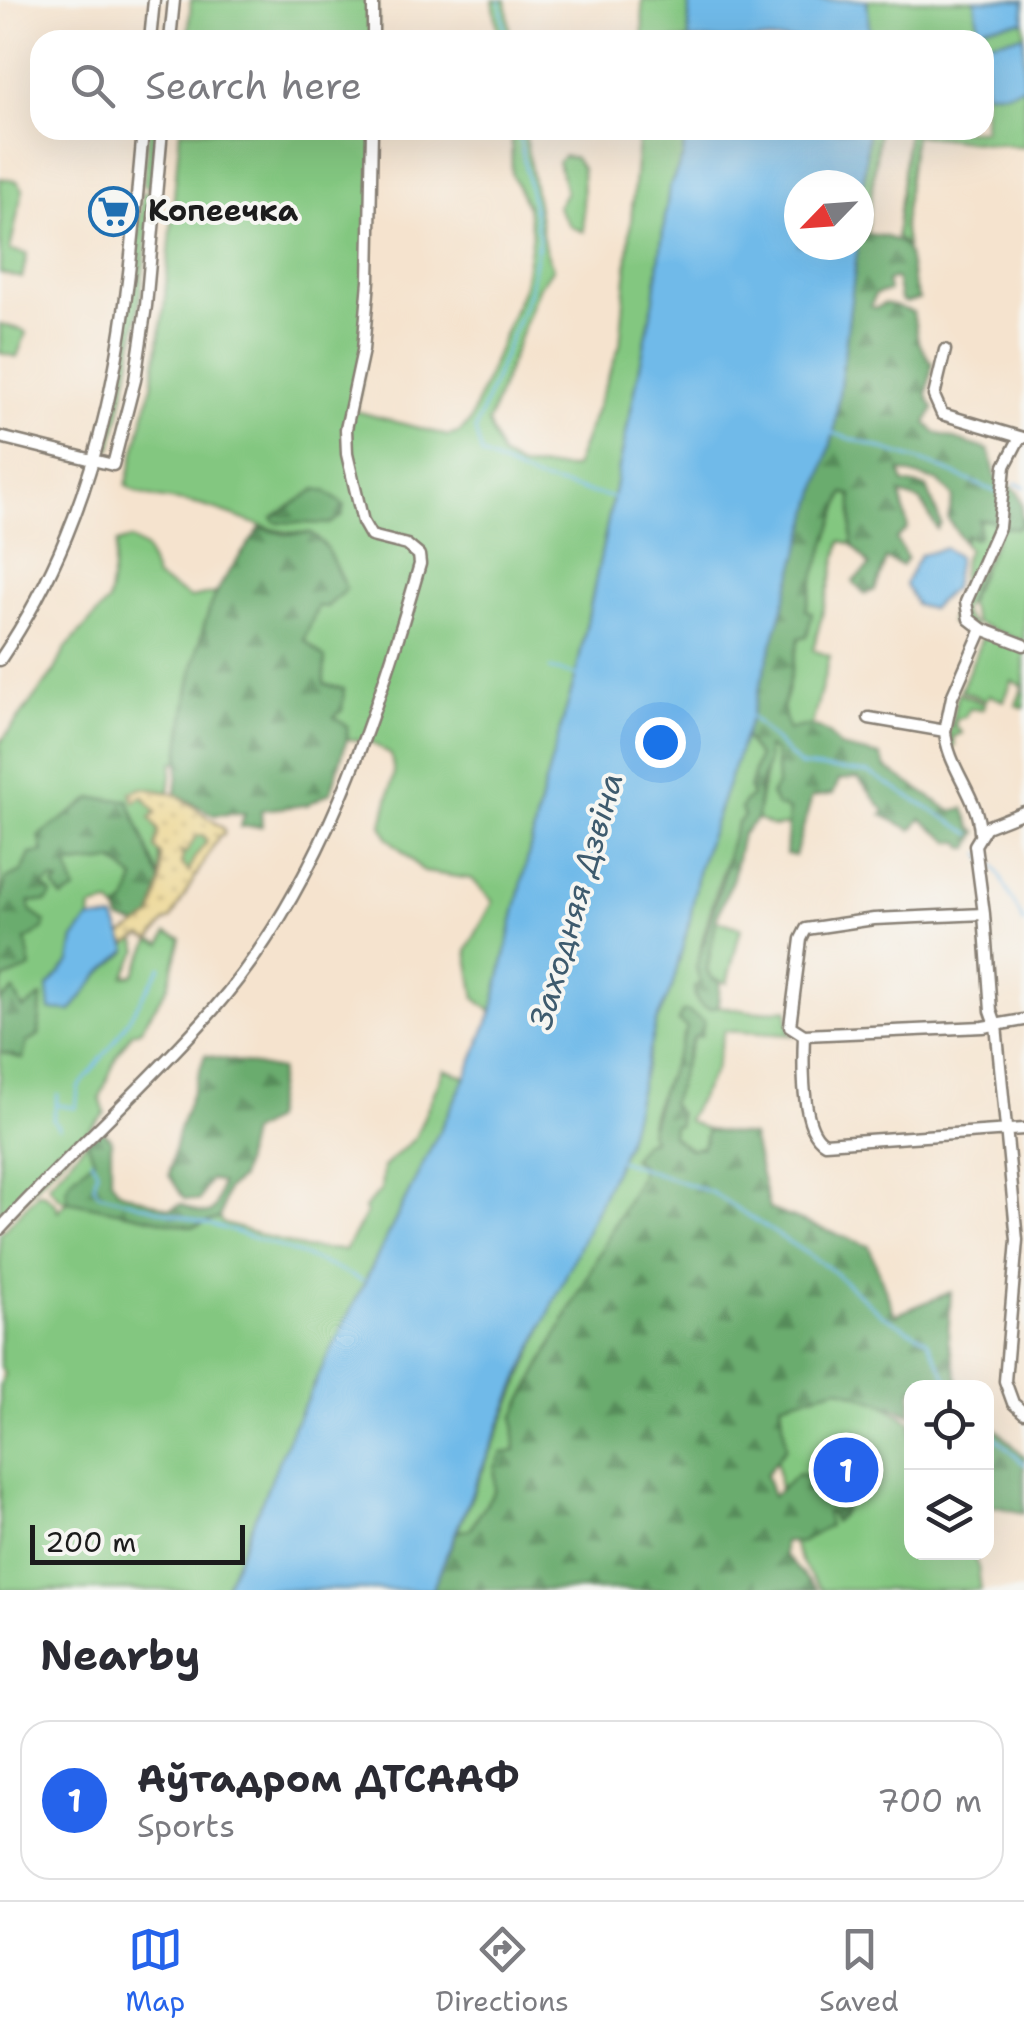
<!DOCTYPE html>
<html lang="en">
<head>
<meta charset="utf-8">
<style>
	body { margin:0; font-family:"Shantell Sans",sans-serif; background:#f7f7f7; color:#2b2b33 }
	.controls { position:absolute; right:30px; bottom:30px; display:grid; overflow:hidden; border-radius:20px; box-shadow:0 10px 40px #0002 }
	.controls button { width:90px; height:90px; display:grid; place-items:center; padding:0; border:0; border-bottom:2px solid #e1e1e2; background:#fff; color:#2b2b33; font:50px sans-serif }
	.compass { position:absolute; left:784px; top:170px; width:90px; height:90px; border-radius:50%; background:#fff; box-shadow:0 10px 40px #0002; rotate:245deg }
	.scale { position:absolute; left:30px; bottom:25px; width:215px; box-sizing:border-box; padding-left:10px; border:5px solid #1c1c1c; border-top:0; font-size:28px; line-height:35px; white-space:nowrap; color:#1c1c1c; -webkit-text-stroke:8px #f6f6f2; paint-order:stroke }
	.you { position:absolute; left:660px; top:742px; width:35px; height:35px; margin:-25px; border:8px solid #fff; border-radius:50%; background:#1a73e8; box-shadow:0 0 0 15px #1a73e833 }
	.badge { display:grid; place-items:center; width:65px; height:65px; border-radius:50%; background:#2563eb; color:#fff; font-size:32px; font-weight:700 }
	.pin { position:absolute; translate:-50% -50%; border:5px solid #fff; box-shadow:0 2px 10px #0006 }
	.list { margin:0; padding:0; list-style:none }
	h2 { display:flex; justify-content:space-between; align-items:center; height:130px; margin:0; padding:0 40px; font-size:42px }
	h2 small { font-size:32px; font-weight:400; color:#7c7c81 }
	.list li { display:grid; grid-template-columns:65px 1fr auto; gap:30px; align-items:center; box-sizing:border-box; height:160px; margin:0 20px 20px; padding:0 20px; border:2px solid #e1e1e2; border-radius:30px }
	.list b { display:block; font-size:38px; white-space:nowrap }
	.list p { margin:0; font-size:32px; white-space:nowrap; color:#7c7c81 }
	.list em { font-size:32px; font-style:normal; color:#7c7c81 }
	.icon { flex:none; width:55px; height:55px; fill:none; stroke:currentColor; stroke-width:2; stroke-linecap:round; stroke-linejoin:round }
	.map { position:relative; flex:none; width:1024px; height:1590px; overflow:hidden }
	.search { position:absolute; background:#fff; box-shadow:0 10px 40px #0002; left:30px; right:30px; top:30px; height:110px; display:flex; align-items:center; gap:25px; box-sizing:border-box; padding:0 35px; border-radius:30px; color:#7c7c81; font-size:38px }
	.sheet { height:310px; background:#fff }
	nav { display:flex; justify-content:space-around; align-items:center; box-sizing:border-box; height:140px; border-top:2px solid #e1e1e2; background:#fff; font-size:28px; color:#7c7c81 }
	nav a { display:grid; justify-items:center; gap:5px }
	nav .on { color:#2563eb }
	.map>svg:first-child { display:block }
	.grass { fill:#83c780; stroke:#50724e; stroke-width:2.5 }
	.forest { fill:url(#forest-firs); stroke:#436445; stroke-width:2.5 }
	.sand { fill:url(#sand-dots); stroke:#857b5d; stroke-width:2.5; fill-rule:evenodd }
	.park { fill:url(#park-tufts); stroke:#50724e; stroke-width:2.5 }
	.water { fill:#70bae9; stroke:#466b82; stroke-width:2.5 }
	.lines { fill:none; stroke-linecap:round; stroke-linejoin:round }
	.stream { stroke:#70bae9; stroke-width:2.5 }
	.minor-casing { stroke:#888075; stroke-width:15 }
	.minor { stroke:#fff; stroke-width:10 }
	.labels { text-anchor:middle; stroke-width:8; stroke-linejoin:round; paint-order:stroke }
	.poi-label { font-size:30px; font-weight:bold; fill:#1c1c1c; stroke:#f6f6f2; text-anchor:start }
	.water-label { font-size:32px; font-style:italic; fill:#3e5b6e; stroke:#f6f6f2 }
</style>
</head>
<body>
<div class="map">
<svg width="1024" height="1590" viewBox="0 0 1024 1590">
	<defs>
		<pattern id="forest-firs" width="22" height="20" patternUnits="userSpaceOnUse" patternTransform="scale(2.5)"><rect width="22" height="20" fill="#6aac6e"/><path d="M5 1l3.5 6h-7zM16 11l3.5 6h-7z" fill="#568b5a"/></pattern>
		<pattern id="sand-dots" width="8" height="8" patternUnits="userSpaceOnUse" patternTransform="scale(2.5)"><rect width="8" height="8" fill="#eeda9e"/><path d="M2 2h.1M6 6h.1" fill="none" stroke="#ccba88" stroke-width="1.8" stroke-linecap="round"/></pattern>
		<pattern id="park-tufts" width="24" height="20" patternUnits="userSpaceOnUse" patternTransform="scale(2.5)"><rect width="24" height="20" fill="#83c780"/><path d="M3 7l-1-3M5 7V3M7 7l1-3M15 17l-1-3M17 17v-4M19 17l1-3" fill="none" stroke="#71aa6e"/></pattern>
	</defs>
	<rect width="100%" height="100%" fill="#f6f6f2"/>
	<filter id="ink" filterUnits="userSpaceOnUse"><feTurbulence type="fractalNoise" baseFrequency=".01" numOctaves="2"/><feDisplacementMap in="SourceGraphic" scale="20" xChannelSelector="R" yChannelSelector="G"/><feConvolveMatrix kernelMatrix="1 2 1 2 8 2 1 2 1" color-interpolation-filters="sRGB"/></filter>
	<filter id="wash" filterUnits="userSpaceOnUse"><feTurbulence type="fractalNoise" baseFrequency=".0048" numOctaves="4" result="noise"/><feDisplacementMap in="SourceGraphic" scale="40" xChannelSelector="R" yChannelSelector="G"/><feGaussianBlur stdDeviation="2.25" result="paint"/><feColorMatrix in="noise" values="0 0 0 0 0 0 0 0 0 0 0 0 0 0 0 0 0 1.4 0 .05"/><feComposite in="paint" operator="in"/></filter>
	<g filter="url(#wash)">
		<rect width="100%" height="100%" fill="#f5e3ce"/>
		<path class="grass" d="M191,0H376L378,40H188Z
			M493,0H506L511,40H499Z
			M642,0H689V40H643Z
			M867,0H1024V147L914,135L903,227L907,247L896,237L908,130H984V40H870Z
			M149,130H157L152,187L143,186Z
			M180,130H375L366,350L356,411L448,436L459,433L469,423L524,285L532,233L527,207L512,174L511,130H524L545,249L553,268L538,288L488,423L501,456L520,467L574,468L620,345L639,130H685L683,157L669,188L654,299L576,675L544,787L492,1012L475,998L467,950L493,902L472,879L424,872L388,838L382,825L394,774L391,755L369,741L347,739V726L334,717L324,684L304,640L318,606L312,533C262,534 240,514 195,504C170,499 148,500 126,486L152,385L164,308Z
			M868,130H879L867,234L859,237Z
			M563,156L575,158L582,169L584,232L571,227L557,207L566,191L558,162Z
			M0,178L17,181L23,189L10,250L27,254L22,278L0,273Z
			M143,192L152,193C143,280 134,364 111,449L103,447L121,377Z
			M844,493L852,495V544L841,541L813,650L830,656L812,725L787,731L783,708L799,638L815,574Z
			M1020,517L1024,518V642L975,623L968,602L1002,525L1011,526Z
			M991,519L997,526L962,611C965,621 975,623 977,634L950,623C951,611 956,602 959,591C963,576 960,563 968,549L963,542L966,535L979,536V520Z
			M130,539L146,549L156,578L191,598L216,593L197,657L178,762H173L169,792L143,788L135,801L142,796L157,812L161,882L128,800L43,852L22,872L6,879L0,903V743L54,672L66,648L108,602L117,543Z
			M984,633L1024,647V708L1016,705L1023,686L1012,681L1004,701L989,695L986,701L961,690Z
			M958,693L985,704L983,709H969L965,717L957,719L955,726L962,733L953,737L955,746L949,750L948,737Z
			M744,736L758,757L749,789L752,796L745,801L741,809L744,816C727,854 714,896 703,937C700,948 701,957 696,967L700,982L694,996L698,1003L711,1009L718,1006L755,1012L788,1009L789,1030L794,1035L724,1031L715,1070L687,1120L707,1130L703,1147L689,1149L672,1136L670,1103L694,1037L688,1028C680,1039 679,1052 674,1065C665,1086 643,1118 652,1140L639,1178L514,1417L516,1451L495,1467V1490L470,1529L457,1532L567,1269L626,1144L656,1022L672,987L690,919L699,867Z
			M766,747L775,751L778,785L789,809V825L773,827L757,819C759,795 769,770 766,747Z
			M202,835L207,841L188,872L181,863L179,851L196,836Z
			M114,861L135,879L127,902L117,911L110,904L91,908L90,919L74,939L70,962L48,987L71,1011L99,975L128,951L126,944L135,939L139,950L124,976L134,975L151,940L162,944L167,933L181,938L168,986L141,1029L132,1033L117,1055L100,1098L105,1113L0,1224V1052L23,1059L27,1042L39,1035L41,998L23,1010L14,991L0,1001C0,970 23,943 45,922L29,910C30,895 40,887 53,880L60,883L62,897L68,865Z
			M716,920L741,928L727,983L711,978L707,970Z
			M444,1069L466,1077L307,1399L224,1590H0V1388L4,1373L0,1366V1234L38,1193H43L56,1204L58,1211L67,1202L59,1198L48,1185L87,1141L95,1158L71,1179L69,1201L193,1227L220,1218L222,1223L303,1248L345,1250L366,1214L364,1208L381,1190L383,1167L415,1138Z
			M801,1352L911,1422L912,1552L972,1553L978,1567L981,1590H822C772,1539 778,1450 771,1384Z"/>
		<path class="forest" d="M867,234C925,240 900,258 919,299L906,303L900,300L896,278L887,281L889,291L875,294L871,306L876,308L885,303L913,312L918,341L932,364L927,396L934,409L926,423L936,433L989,450L996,477L1018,492L1022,504L1021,525L1016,528L997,526L991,520H979V536L974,539L966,535L963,542L948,519L953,497L939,482L900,471L904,483L927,487L941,524L937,529L921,501L900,494L908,528L896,539L907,558L902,566L886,559L875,590L865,594L853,581L870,566L852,544V495L844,493L815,574L806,610L812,613L807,636L799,638L783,708L788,730C811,722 826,726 840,747L881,756L886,768L951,811L964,808L972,828L978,832L970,848H965L961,842H951L921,819L912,830L882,815L885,811L858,778L839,780L833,794L812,797L795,856L786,854L789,810L777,807L771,794L777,785L775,752L767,747L768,760L760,787L757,819L742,834L733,878L717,917L707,970L711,978L720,982L718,1006L711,1009C698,1007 694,999 694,987L700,982L696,967L724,874L728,852L737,824L744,816L741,809L745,801L752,796L749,789L758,757L744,736L834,433L858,245L859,237Z
			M316,489L325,491L344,505L342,516L329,524L275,522L272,518Z
			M260,528L285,534L312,533L326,547L346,589L327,607L318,606L304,640L325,658L324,684L344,689L342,711L334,717L347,726V739L331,792L307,805L261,810L262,826L240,827L245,813L214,815L176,794C180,736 192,646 216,594C227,571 246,549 260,528Z
			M92,798L128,800L161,882L152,917L138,925L120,920L117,911L127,902L135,879L114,861L68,865L75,891L62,898L54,886L59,882L53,880L43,886L52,894L46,902L30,901V911L45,922L44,929L26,940L31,968L2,980L0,985V903L6,879L22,872L30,854L43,852L39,836Z
			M14,991L23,1009L41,997L39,1035L27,1042L23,1059L0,1052V1001Z
			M687,1011L704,1021L701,1036L694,1037C682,1057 682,1083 670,1103L679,1114V1125L673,1126L672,1136L689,1149L703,1147L707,1130L752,1136L769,1209L869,1246L895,1315L951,1292L948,1339L960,1387L912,1388L911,1414L839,1388L781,1403L786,1447L766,1475L773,1496L798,1474C815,1477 837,1495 845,1510L834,1522L830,1511L826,1512L829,1526L800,1543L784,1542V1555L817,1590H432L457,1532L470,1529L495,1490V1467L502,1453L516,1451L514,1417L639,1178L641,1166L632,1158L644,1142L652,1139L649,1132L660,1095L687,1028L678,1021L682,1012Z
			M205,1055L280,1070L272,1120L250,1133L240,1179L227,1189L220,1218L193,1227L68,1201L66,1189L71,1179L94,1159L87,1141L101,1129L111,1138V1180L119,1191L170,1209L181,1204C212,1221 215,1215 221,1183L210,1179L199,1201L184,1199L169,1175L178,1132Z
			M986,1419L1024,1456V1513L987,1505Z"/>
		<path class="sand" d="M143,788L176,794L224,829V834L219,836L171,919L165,922L151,940L142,936L126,944L122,935L152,917L161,882V855L155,848L159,831L150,818L156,812L143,796L134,802L131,792ZM203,835L207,841L193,860L189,872L181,863L183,857L180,851L186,853L196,836Z"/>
		<path class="park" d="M0,324L23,330L26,333L17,357L0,353Z"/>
		<path class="water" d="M689,0H867L870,40H689Z
			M975,0H1024V21L978,27Z
			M1024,35V86L1006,92H985L984,43Z
			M685,130H868L859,231V185H799V245H858L834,433L751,717L699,867L690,919L672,987L656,1022L626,1144L517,1383L432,1590H224L295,1423L466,1077L492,1012L544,787L576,675L654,299L669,188L683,157Z
			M945,548L958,557L953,588L930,609L916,605L905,584L920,555Z
			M90,919H115L128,950L99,975L71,1011L50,1010L48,987L70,962L74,939Z"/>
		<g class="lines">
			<path class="stream" d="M500,0L506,40
				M518,130L539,238L530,289L475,430L482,455L533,479L614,498
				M833,433L930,464L996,492
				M1015,483L1024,487
				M550,669L578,675
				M751,717L800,766L869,773L972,834
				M981,853L985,861L996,868L1024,923
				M58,1094L53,1119L59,1128
				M58,1105L76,1108L78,1088L115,1041L161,967
				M91,1159L97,1170L94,1186L98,1193C187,1218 279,1241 363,1281
				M619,1160L713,1193L829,1268L881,1314L927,1340L952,1388
				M986,1428L1024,1464"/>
		</g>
	</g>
	<g filter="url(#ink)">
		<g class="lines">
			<defs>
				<path id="minor" d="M373,0V40
					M150,40L154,0
					M170,40L174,0
					M945,350L934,396L942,414L1023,438
					M0,437L113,465L135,380L146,306L162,130
					M982,629L969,619L966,602L999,527L1005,466L1020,437
					M0,660C112,494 126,323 143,130
					M869,718L945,731L952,697L982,629L1024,645
					M945,731C947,767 979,797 980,833
					M1024,812L986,827L975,845L984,914L991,1011L996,1025L1017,1240L1005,1381L1013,1403L1024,1413
					M984,914L874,919L806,929L801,939L790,1026L804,1035C803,1061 800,1130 825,1143L1024,1129
					M804,1035L983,1027L1024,1020
					M0,1229C69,1154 146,1086 213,1010C320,888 376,718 420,564L419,555L407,545L371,536L363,522L347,454L346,429L363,350L369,281L372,130"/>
			</defs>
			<use href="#minor" class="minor-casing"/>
			<use href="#minor" class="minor"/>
		</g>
	</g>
	<defs>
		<symbol id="supermarket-ring" viewBox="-11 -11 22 22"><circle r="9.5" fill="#f6f6f2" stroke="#1f6fb2" stroke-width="1.5"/><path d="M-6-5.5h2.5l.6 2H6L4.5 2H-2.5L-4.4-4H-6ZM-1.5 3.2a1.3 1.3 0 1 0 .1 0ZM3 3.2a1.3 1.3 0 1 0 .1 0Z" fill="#1f6fb2"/></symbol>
	</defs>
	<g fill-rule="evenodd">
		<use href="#supermarket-ring" x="86" y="184" width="55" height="55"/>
	</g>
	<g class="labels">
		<g class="poi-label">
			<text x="148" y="221">Копеечка</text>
		</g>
		<g class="water-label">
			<text transform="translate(576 901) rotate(-74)" y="11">Заходняя Дзвіна</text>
		</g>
	</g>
</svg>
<div class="controls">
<button><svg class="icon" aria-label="locate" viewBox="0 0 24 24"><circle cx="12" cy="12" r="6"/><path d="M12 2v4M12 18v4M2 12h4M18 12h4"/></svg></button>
<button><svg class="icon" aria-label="layers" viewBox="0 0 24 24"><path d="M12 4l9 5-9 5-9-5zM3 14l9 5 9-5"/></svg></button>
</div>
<svg class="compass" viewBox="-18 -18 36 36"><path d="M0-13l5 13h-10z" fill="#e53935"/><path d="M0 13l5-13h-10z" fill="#7c7c81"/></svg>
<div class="scale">200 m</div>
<div class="you"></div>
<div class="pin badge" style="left:846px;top:1470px">1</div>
<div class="search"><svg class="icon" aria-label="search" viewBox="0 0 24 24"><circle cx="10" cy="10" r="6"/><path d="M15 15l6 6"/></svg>Search here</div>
</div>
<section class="sheet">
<h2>Nearby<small></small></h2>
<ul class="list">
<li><span class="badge">1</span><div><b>Аўтадром ДТСААФ</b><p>Sports</p></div><em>700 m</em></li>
</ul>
</section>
<nav>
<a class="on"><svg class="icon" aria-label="map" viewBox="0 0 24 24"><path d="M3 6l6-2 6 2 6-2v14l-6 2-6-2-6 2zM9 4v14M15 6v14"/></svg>Map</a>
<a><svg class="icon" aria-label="directions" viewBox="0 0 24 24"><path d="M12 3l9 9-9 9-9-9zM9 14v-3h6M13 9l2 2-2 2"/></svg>Directions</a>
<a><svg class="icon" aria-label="saved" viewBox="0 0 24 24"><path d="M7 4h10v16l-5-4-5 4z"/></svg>Saved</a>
</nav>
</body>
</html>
